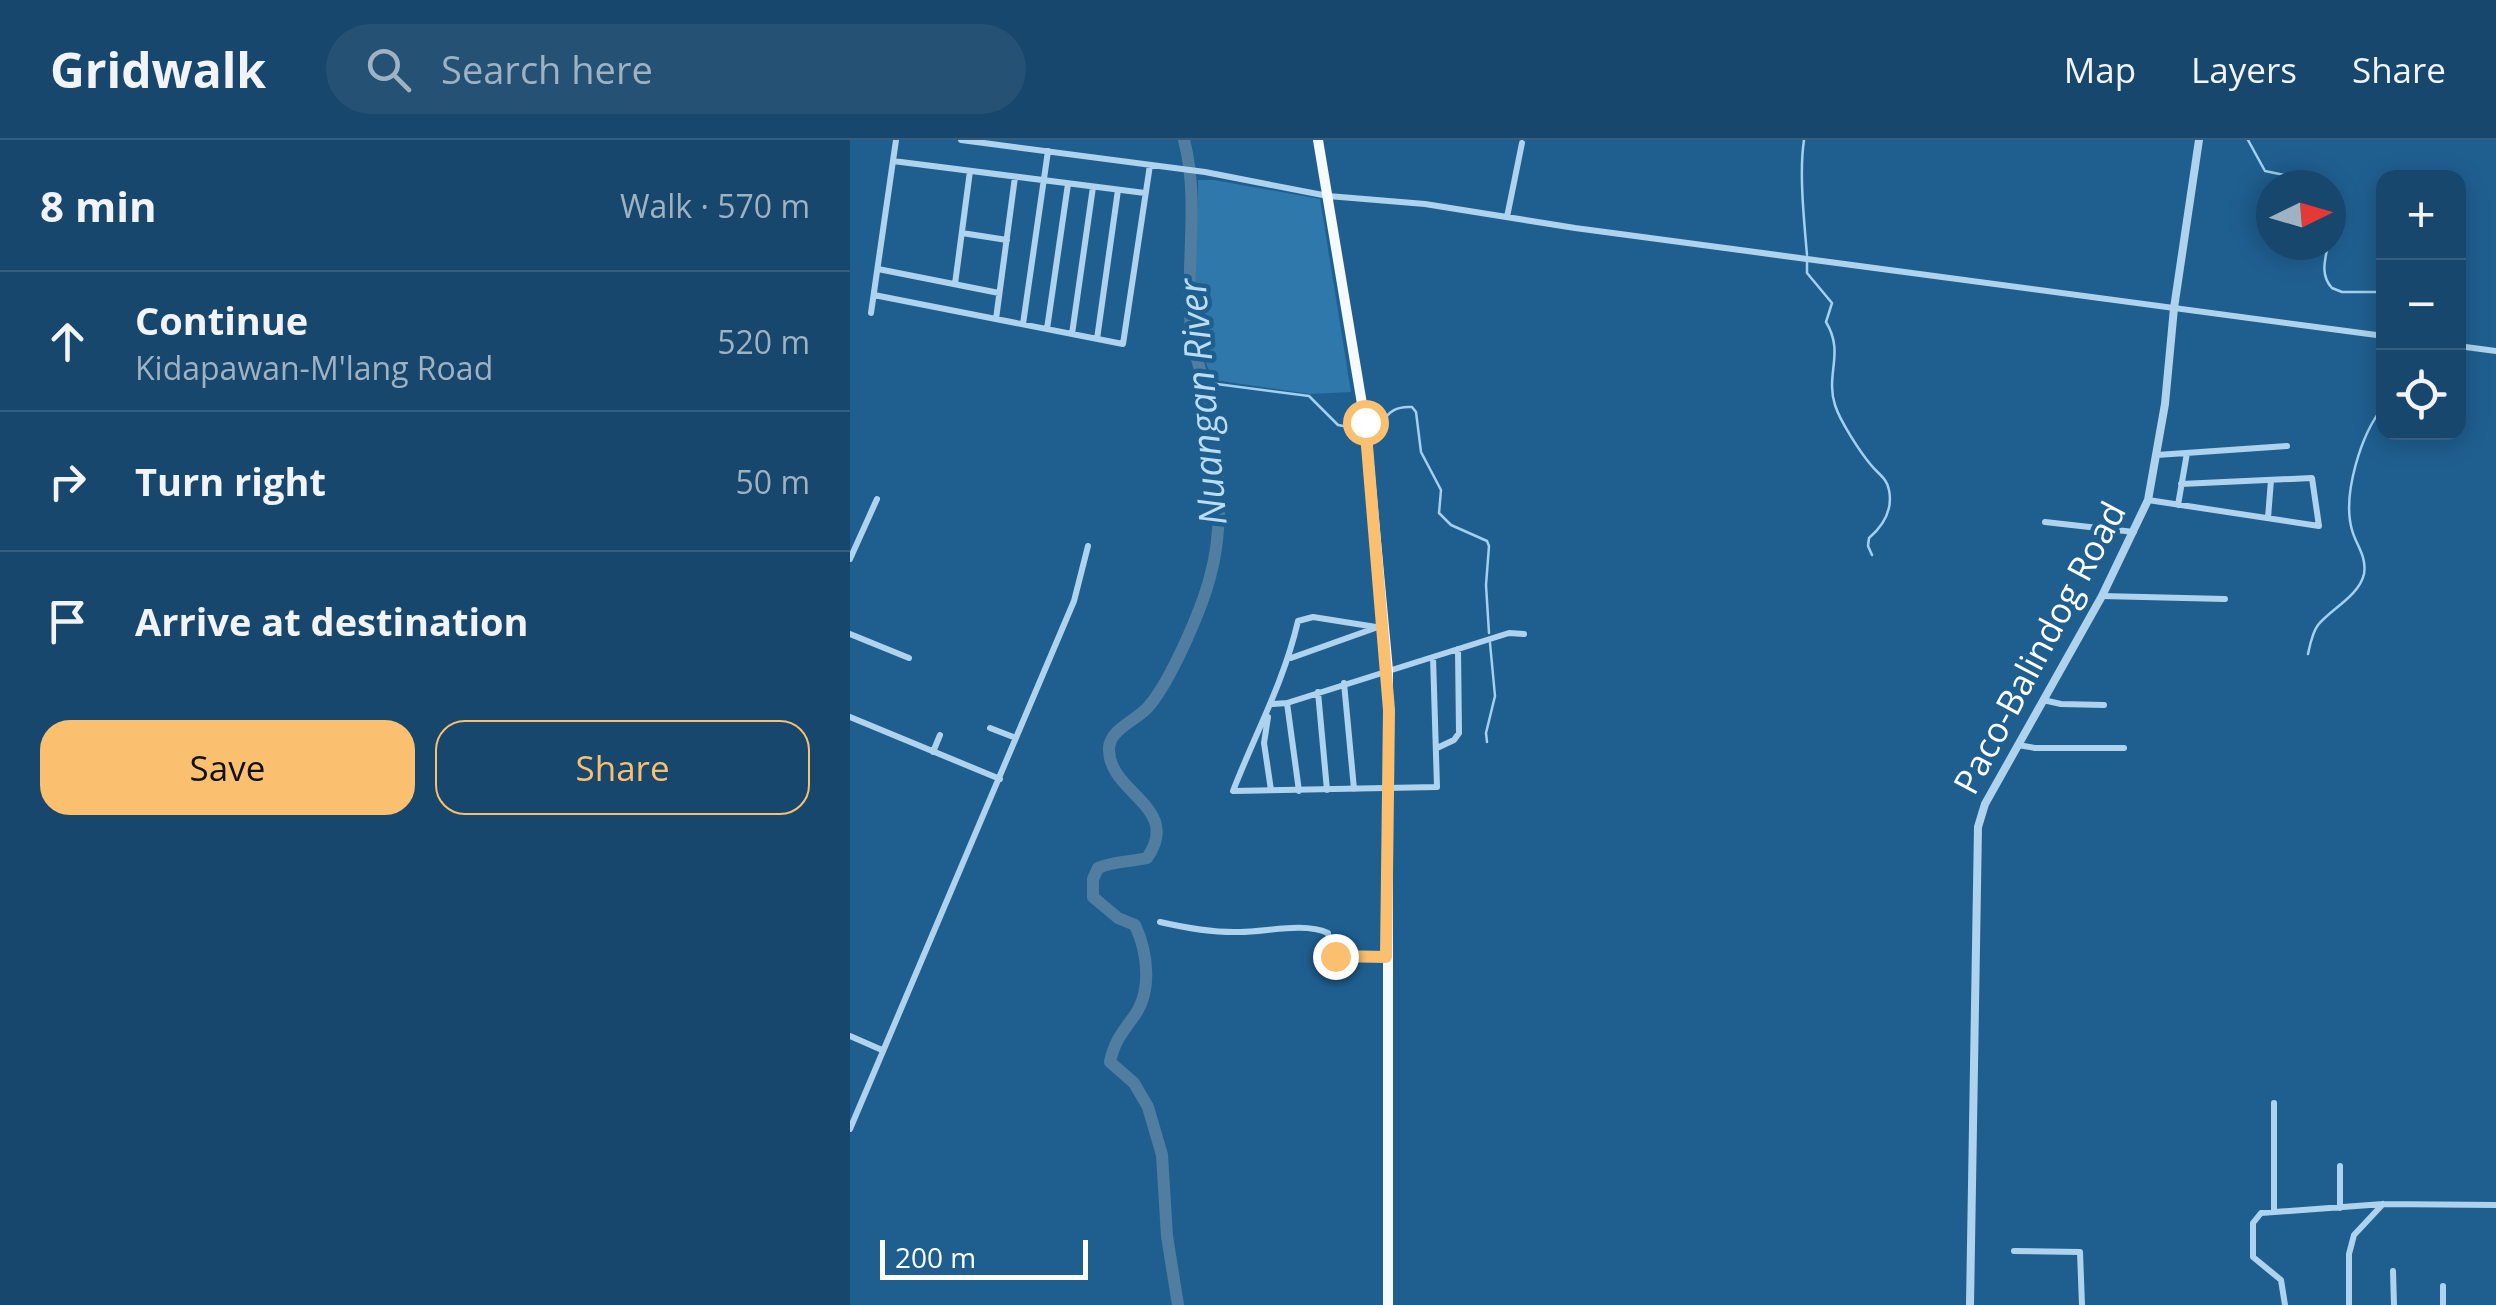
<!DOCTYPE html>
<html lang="en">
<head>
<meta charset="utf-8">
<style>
	body { margin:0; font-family:"Open Sans",sans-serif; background:#245174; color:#f1f3f6 }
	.controls { position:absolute; right:30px; top:30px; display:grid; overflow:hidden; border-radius:20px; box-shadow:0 5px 25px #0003 }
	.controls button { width:90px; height:90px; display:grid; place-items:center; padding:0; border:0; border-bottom:2px solid #365f7f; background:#17476c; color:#f1f3f6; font:50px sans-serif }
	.compass { position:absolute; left:1406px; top:30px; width:90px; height:90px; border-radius:50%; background:#17476c; box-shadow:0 5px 25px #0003; rotate:85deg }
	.scale { position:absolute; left:30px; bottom:25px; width:208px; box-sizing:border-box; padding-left:10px; border:5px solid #fff; border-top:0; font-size:28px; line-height:35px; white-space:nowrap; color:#fff; -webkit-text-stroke:8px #1f5f90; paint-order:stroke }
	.stop { position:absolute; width:30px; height:30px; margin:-22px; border:8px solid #fbc06f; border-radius:50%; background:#fff }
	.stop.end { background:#fbc06f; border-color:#fff; box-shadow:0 2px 10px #0008 }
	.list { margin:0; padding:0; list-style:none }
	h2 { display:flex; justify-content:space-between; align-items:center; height:130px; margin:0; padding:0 40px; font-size:42px }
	h2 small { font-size:32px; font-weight:400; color:#9eb2c2 }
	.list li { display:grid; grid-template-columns:65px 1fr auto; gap:30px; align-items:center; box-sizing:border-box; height:140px; padding:0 40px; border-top:2px solid #365f7f }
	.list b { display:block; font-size:38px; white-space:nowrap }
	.list p { margin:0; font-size:32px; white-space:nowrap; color:#9eb2c2 }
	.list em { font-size:32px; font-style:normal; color:#9eb2c2 }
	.actions { display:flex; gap:20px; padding:30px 40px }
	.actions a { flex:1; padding:22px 0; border:2px solid #fbc06f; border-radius:30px; text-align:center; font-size:35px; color:#fbc06f }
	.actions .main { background:#fbc06f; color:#111 }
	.icon { flex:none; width:55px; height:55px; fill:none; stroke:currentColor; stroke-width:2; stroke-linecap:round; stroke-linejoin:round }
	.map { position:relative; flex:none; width:1646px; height:1165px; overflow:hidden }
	header { display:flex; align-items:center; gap:60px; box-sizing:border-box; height:140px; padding:0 50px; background:#17476c; border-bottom:2px solid #365f7f }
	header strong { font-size:48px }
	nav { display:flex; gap:55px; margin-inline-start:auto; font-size:35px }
	.search { width:700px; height:90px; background:#245174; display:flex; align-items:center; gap:25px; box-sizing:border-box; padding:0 35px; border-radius:55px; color:#9eb2c2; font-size:38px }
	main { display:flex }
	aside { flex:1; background:#17476c }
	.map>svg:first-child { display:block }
	.green { fill:#2f78ab }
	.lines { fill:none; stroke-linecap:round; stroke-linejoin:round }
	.stream { stroke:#a2d0ee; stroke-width:2.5 }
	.river { stroke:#517ea0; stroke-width:12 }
	.minor { stroke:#afd3ed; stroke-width:6 }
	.tertiary { stroke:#afd3ed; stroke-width:8 }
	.primary { stroke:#f5faff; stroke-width:10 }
	.route { stroke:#fbc06f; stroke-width:12 }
	.labels { text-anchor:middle; stroke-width:9; stroke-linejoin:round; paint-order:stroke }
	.street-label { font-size:35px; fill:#fff; stroke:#1f5f90 }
	.water-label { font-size:38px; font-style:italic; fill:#bbddf4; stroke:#1f5f90 }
</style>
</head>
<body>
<header>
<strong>Gridwalk</strong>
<div class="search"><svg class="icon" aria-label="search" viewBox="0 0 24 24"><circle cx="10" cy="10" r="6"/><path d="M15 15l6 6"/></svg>Search here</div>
<nav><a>Map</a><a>Layers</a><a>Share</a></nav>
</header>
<main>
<aside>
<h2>8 min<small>Walk · 570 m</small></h2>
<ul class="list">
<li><svg class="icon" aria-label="ahead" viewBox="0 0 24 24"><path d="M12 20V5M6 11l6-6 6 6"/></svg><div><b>Continue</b><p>Kidapawan-M'lang Road</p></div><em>520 m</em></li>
<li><svg class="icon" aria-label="right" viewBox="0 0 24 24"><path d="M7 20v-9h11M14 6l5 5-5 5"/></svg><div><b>Turn right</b></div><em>50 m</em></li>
<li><svg class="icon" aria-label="arrive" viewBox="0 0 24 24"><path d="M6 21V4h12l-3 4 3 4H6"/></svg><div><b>Arrive at destination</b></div></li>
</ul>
<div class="actions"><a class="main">Save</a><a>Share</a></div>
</aside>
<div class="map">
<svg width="1646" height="1165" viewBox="0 0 1646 1165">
	<rect width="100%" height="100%" fill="#1f5f90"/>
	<path class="green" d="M348,40H364L470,59L501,252L460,254L365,240C337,204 348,88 348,40Z"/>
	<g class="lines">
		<path class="stream" d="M954,0C949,32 954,80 957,115
			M1398,0L1415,31L1449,38L1456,45
			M1478,105C1475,120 1470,135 1482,148L1492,152H1534
			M957,121V133L982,163L976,182C995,213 975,234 985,265C990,281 1010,312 1021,325C1028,334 1037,338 1039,350C1043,370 1033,386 1019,398L1018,406L1022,415
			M353,239L359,243L459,256L488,285L509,289
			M523,287L531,285C538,271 547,266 562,267L566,272L571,312L591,350L589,373L601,385L637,401L639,406L636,445L639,493
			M1458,514C1460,505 1462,493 1468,485C1481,469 1509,456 1514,434C1517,416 1506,405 1502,390C1492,355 1511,293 1534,266
			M637,602L636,593L645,556L640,503"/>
		<path class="river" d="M328,1165L317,1096L312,1015L298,967L284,943L260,922C264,903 271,894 282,879C303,853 298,813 285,785L268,778L243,757V739L248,728C263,721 280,722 297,718C333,667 258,653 259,609C259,589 288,580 299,566C321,540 351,471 360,437C376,381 368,311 357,255C352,233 343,212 341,189C335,126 350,61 334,0"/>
		<path class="minor" d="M111,0L355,32L478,56L575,64L725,88L1534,196
			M43,21L295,53
			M657,77L672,3
			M112,93L157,100
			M28,129L149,153
			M105,144L120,31
			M24,155L273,204L300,25
			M21,173L46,0
			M146,179L165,37
			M173,184L198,11
			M197,189L218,44
			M222,194L243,47
			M247,199L268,50
			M1608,206L1646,211
			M1307,315L1437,306
			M1298,360L1469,386L1462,338L1331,344
			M1328,365L1337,313
			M1418,378L1421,340
			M1195,382L1284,392
			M0,419L27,359
			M1252,456L1375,459
			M526,487L463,477L448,481C434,542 405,594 383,651L587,647L583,517
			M0,494L59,518
			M441,518L528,487
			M494,543L504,649
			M468,552L477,650
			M1193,560L1211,564L1254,565
			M437,563L449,651
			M423,564L437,563L659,493L674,494
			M0,577L150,639
			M418,577L414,603L421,650
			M140,588L166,598
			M1168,605L1185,608H1274
			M587,608L604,600L609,593L608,509
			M83,612L90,595
			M310,782C336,788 362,793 390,792C417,792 453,782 478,793L480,810L485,816L537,817
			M0,896L32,910
			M0,989L224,461L238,406
			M1490,1026V1068
			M1424,1070V963
			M1164,1111L1230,1112L1232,1165
			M1543,1131L1544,1165
			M1435,1165L1431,1140L1403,1117V1083L1411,1073L1533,1064L1646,1065
			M1499,1165V1114L1504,1095L1533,1064
			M1593,1165V1146"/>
		<path class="tertiary" d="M1120,1165L1128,687L1135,664L1252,456L1298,360L1315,264L1324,168L1349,0"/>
		<path class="primary" d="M468,0L515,282L538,530V1165"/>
	</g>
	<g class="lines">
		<path class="route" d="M485,816L536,817L539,570L515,282"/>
	</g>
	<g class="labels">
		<g class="street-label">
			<text transform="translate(1190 508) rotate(-62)" y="12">Paco-Balindog Road</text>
		</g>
		<g class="water-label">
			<text transform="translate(353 262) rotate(-95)" y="13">Nuangan River</text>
		</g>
	</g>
</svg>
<div class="controls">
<button>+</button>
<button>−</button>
<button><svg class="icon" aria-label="locate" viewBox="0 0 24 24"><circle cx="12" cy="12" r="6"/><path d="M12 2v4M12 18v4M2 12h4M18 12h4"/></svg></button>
</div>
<svg class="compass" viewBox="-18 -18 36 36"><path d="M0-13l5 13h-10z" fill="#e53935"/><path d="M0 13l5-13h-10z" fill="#9eb2c2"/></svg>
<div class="scale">200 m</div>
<div class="stop" style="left:515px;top:282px"></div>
<div class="stop end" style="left:485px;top:816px"></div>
</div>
</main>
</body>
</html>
